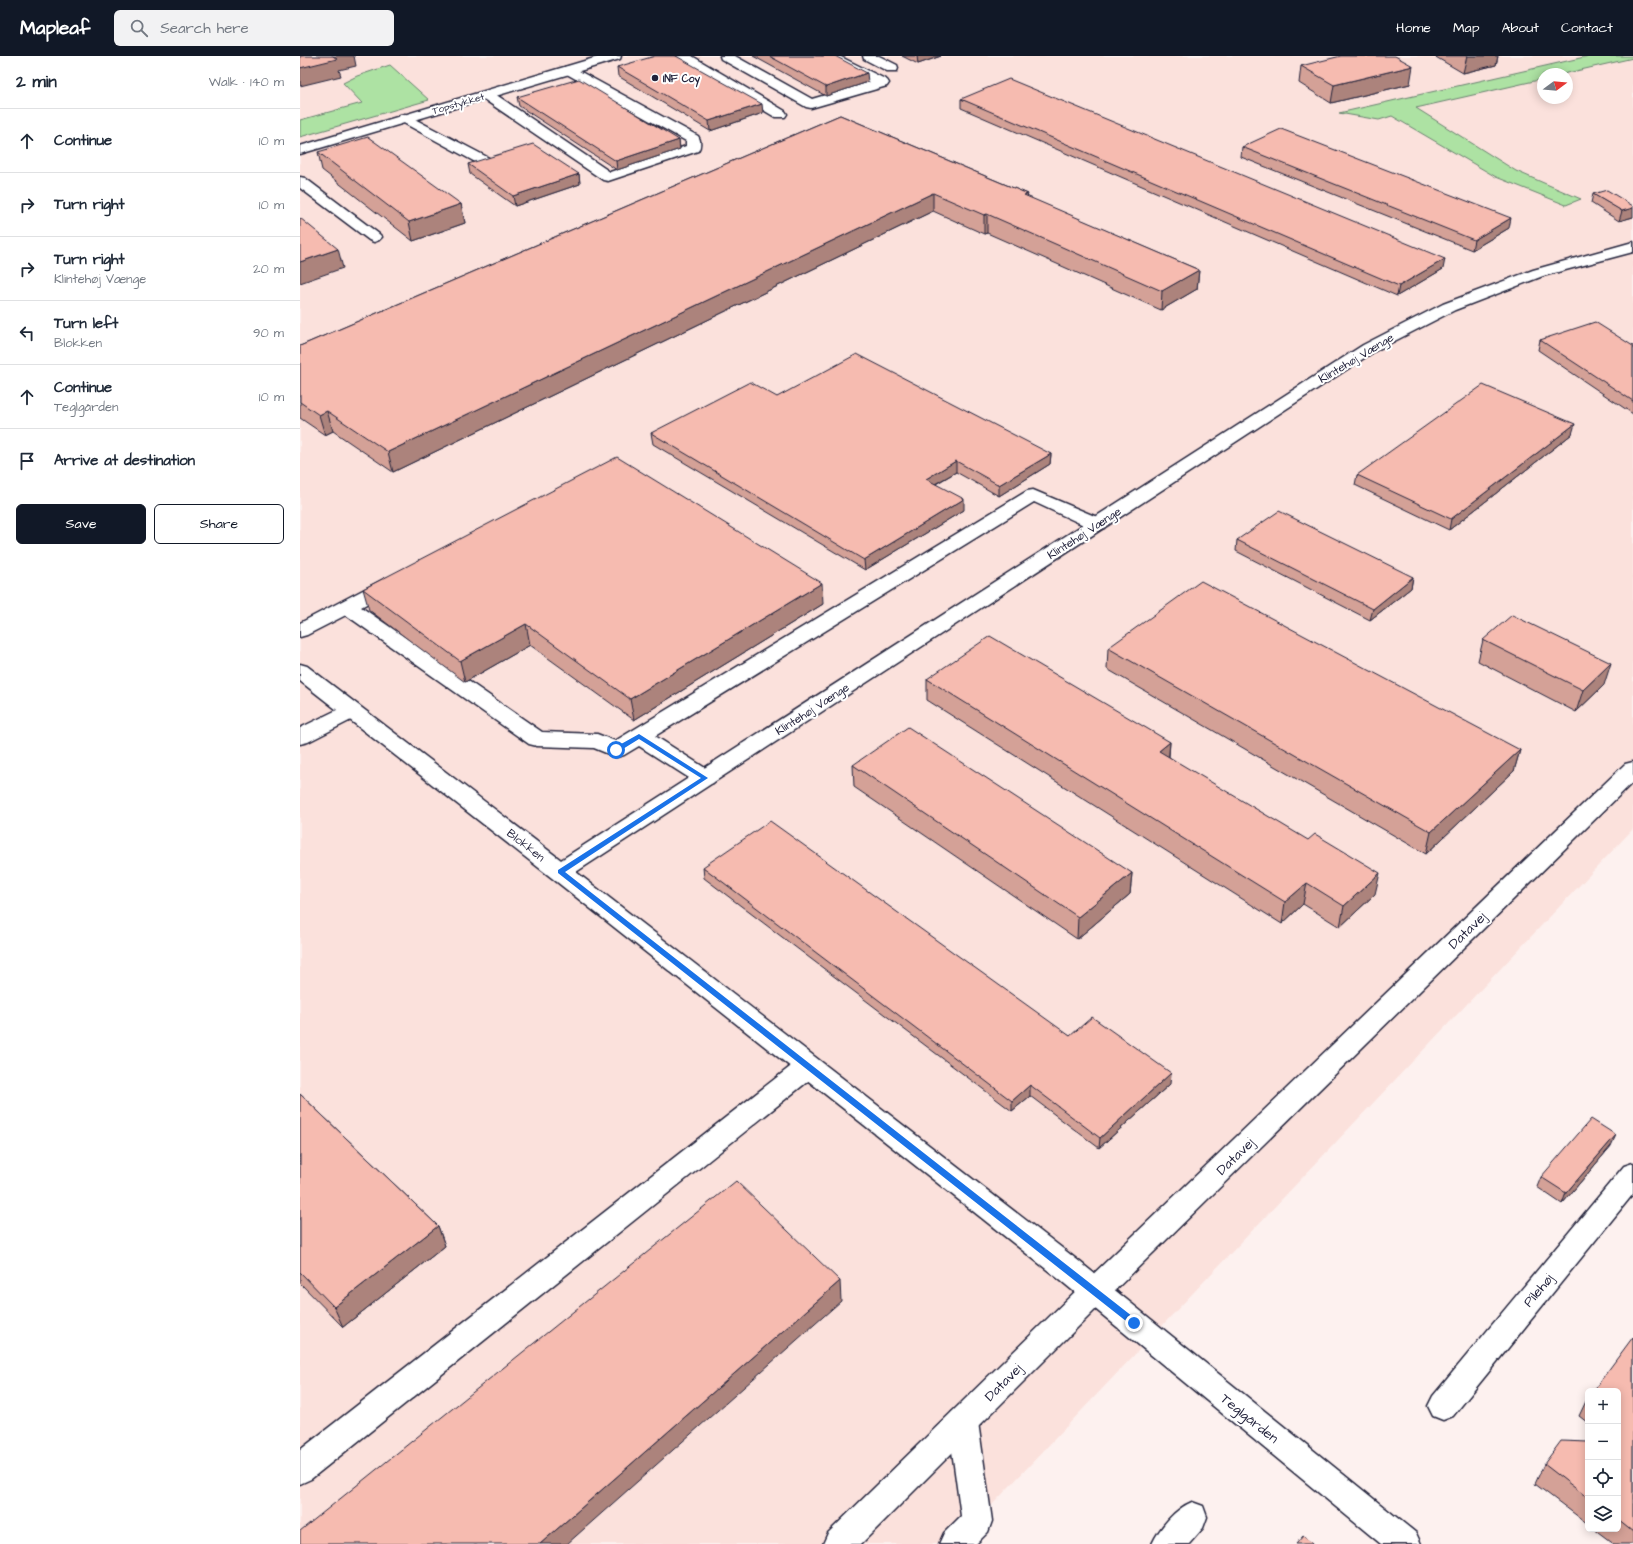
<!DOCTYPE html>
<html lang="en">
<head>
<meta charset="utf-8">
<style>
	body { margin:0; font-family:"Architects Daughter",sans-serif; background:#f2f2f3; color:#1f2937 }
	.controls { position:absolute; right:12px; bottom:12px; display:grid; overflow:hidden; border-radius:6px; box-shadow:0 2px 10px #0003 }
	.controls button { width:36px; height:36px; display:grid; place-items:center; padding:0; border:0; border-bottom:1px solid #e0e1e3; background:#fff; color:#1f2937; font:20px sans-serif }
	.compass { position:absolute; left:1237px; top:12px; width:36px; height:36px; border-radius:50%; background:#fff; box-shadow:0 2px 10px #0003; rotate:74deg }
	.stop { position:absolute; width:12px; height:12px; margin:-9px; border:3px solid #1a73e8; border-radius:50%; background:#fff }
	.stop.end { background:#1a73e8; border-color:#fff; box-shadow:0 1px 4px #0008 }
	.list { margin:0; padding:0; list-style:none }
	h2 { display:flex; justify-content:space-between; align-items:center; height:52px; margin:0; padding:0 16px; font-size:17px }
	h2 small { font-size:13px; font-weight:400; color:#747a83 }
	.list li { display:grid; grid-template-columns:26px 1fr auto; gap:12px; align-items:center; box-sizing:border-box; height:64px; padding:0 16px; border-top:1px solid #e0e1e3 }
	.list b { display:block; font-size:15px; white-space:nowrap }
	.list p { margin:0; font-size:13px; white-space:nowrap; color:#747a83 }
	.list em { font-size:13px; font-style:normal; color:#747a83 }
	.actions { display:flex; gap:8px; padding:12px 16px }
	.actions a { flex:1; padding:9px 0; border:1px solid #111827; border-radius:6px; text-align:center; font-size:14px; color:#111827 }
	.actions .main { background:#111827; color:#fff }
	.icon { flex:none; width:22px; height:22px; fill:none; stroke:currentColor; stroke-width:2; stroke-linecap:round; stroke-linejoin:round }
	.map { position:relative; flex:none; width:1333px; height:1488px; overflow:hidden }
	header { display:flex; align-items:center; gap:24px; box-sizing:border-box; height:56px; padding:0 20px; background:#111827; color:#fff }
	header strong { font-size:19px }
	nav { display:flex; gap:22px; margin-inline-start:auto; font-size:14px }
	.search { width:280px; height:36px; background:#f2f2f3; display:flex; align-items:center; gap:10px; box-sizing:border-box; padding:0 14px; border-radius:6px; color:#747a83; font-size:15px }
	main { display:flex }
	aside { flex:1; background:#fff }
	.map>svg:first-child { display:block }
	.built { fill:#fbe1dc; fill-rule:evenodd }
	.green { fill:#ade2a3; stroke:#68826f }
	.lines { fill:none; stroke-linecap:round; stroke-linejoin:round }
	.lane-casing { stroke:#22223b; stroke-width:3 }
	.street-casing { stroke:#22223b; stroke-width:3 }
	.secondary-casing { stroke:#22223b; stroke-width:3 }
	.lane { fill:#fff; fill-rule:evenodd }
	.street { fill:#fff; fill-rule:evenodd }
	.secondary { fill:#fff; fill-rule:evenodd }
	.wall { fill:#d4a197; stroke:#22223b }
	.shaded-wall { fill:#ac837b; stroke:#22223b }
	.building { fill:#f6bbb0; stroke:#22223b }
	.route { fill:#1a73e8 }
	.poi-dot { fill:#22223b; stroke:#fff; stroke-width:1.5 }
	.labels { text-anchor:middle; stroke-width:4; stroke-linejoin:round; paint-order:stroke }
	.far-poi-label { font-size:10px; font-weight:bold; fill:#22223b; stroke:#fff; text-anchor:start }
	.far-street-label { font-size:10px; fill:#22223b; stroke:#fff }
	.street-label { font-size:12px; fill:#22223b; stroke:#fff }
	.near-street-label { font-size:14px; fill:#22223b; stroke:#fff }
</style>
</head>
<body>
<header>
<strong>Mapleaf</strong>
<div class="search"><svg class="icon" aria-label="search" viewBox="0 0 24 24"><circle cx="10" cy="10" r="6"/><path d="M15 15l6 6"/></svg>Search here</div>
<nav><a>Home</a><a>Map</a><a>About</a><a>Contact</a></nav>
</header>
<main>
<aside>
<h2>2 min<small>Walk · 140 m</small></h2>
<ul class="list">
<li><svg class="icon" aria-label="ahead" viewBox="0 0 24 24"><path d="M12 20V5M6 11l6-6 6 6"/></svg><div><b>Continue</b></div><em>10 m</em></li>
<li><svg class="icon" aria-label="right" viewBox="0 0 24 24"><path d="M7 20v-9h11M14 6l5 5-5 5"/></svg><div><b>Turn right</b></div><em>10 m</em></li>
<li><svg class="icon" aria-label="right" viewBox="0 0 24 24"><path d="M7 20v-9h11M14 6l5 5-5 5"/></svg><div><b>Turn right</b><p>Klintehøj Vænge</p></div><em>20 m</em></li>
<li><svg class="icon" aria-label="left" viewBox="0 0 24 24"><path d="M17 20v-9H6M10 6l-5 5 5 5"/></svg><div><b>Turn left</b><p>Blokken</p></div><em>90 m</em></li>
<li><svg class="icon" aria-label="ahead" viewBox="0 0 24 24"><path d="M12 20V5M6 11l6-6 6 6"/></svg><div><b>Continue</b><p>Teglgården</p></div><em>10 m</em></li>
<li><svg class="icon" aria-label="arrive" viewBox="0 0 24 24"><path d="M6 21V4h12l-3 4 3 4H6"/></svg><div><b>Arrive at destination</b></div></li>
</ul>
<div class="actions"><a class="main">Save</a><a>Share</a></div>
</aside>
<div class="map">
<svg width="1333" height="1488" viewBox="0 0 1333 1488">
	<rect width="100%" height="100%" fill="#fdf1ef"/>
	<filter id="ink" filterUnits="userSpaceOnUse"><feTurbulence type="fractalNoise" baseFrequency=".025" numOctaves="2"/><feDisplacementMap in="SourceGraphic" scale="8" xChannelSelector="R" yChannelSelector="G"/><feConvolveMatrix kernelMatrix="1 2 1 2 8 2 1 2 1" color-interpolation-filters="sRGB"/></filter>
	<g filter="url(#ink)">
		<path class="built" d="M0,0H1333V773L655,1488H0ZM1243,18H1267V42H1243Z"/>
		<path class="green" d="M1289,0H1333V2L1263,18H1243V23L1116,52L1216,115L1281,143L1266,149L1196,121L1092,60L1079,64L1039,57Z
			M90,9L129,44L0,81V64L62,47L43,27L57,20Z"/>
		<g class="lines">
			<defs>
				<path id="lane" d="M377,0H392L485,55L487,58L485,61H475L378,3Z
					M420,0H435L512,43L570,26L524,3L523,0H539L587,24L589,27L587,30L511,52L506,51L421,3Z
					M563,0H579L597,9L598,12L597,15H587L564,3Z
					M270,10L398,80C401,84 401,91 398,95L308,125L303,124L182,42L180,39L182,36H192L310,116L386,90V85L265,17L264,14L265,11Z
					M105,58L189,102L191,105L189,108L184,109L179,108L100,65L98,62L100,59Z
					M0,121L5,122L79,178L82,181L79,184L74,186L69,184L0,132Z
					M733,434L804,464L806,468L804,472L797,474L790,472L734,446L355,680L413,717L416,722L413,727L405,729L397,727L339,690L324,699L316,701L294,692L237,690L229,688L46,559L7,579L0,581V567L84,523L91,521L98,523L101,527L98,531L61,551L242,676L297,678L315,685L727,435Z
					M52,648L59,650L62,655L59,660L8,686L0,688V672L45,650Z
					M508,1001L517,1004L521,1011L517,1018L11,1423L0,1428V1394L499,1004Z
					M663,1352L674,1356L678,1366L692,1465L688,1476L676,1488H639L644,1477L661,1460L648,1366L652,1356Z
					M892,1446L903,1450L907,1461L903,1472L889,1488H852C860,1471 875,1453 892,1446Z"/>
				<path id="street" d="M301,0H321L320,3L0,98V90Z
					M1333,186V196L1243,220L1155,254L1075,295L276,816L780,1206L1116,1477L1121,1488H1081L760,1224L252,822L0,625V608L7,610L261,804L1063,289L1143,248L1233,214Z
					M1333,1107V1138L1153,1360L1143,1364L1133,1360L1128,1350L1133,1340L1324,1110Z"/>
				<path id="secondary" d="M1333,706V726L805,1244L561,1488H523L528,1477L785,1226L1325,708Z"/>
			</defs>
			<use href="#lane" class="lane-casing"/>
			<use href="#street" class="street-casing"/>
			<use href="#secondary" class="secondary-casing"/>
			<use href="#lane" class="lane"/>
			<use href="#street" class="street"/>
			<use href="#secondary" class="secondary"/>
		</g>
		<path class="wall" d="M453,0H535L568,26L526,40Z
			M602,0H641L618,8Z
			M1134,0H1198L1196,9L1163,17Z
			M1001,10L1110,28L1031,47L999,27Z
			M317,11L463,57L410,75L318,20Z
			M217,41L379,84L380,93L317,114L219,50Z
			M661,43L1143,213L1097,240L661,52Z
			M540,59L728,138L727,141L899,214L897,233L861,254L687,177L684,178L633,155L93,416L33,375L25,379L0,362V290Z
			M942,91L1209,172L1172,194L941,101Z
			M18,96L161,148L165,167L113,185L22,114Z
			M168,108L279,118L280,128L215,150L170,118Z
			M1293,138L1333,161L1319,165L1291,147Z
			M1240,284L1333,290V358L1238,294Z
			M477,341L751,398L750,408L699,440L656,416L636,428L664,454L565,514L353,388L351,377Z
			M1272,378L1149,474L1055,429L1057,419Z
			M937,484L1113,521L1111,532L1070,564L936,495Z
			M63,533L523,548L334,664L230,589L165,626L69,554Z
			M1183,584L1304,629L1276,656L1178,605Z
			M808,592L1220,694L1214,715L1126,798L807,613Z
			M627,623L870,686L869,701L1075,838L1040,871L1003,848L982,868L627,644Z
			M553,709L832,817L830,838L777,883L554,731Z
			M403,811L770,980L870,1028L799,1092L730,1040L712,1055L404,822Z
			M0,1038L138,1170L145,1190L43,1271L0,1227Z
			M1311,1090L1262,1148L1237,1131L1241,1121Z
			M1333,1281V1488H1314L1294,1473H1318V1335Z
			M1288,1341V1367L1279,1360Z
			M1288,1386V1468L1235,1428L1244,1408Z"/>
		<path class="shaded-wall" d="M32,0H54L56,10L39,14L41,20L0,30V12Z
			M617,0H641L618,8Z
			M1167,0H1198L1196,9L1163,17Z
			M1113,10L1110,28L1031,47L1034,29Z
			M567,17L568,26L526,40V31Z
			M462,48L463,57L410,75L409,65Z
			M379,84L380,93L317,114L316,105Z
			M279,118L280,128L215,150L213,140Z
			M633,137V155L93,416L88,396Z
			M161,148L165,167L113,185L109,166Z
			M1333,152V161L1319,165L1322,155Z
			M687,158V177L684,178V159Z
			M1211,162L1209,172L1172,194L1174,184Z
			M38,193L43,212L0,227V206Z
			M1145,203L1143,213L1097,240L1099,230Z
			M899,214L897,233L861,254L862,235Z
			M27,355L33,375L25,379L19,359Z
			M1275,368L1272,378L1149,474L1151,463Z
			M751,398L750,408L699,440V429Z
			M656,405V416L626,433V423Z
			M664,443V454L565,514L564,504Z
			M1113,521L1111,532L1070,564L1073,553Z
			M522,527L523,548L334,664L330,643Z
			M226,568L230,589L165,626L160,605Z
			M1311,607L1304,629L1276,656L1283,634Z
			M870,686L868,708L859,695Z
			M1220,694L1214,715L1126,798L1131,776Z
			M832,817L830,838L777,883L778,861Z
			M1080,817L1075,838L1040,871L1044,850Z
			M1007,827L1003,848L982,868L985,846Z
			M871,1017L870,1028L799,1092L800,1082Z
			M730,1029V1040L712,1055V1045Z
			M1316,1079L1311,1090L1262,1148L1266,1137Z
			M138,1170L145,1190L43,1271L34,1251Z
			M540,1225L541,1245L267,1488H240Z"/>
		<path class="building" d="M0,0H33L37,3L0,12Z
			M355,0H376L462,48L409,65L317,11Z
			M469,0H535L567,17L526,31Z
			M1041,0H1095L1113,10L1034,29L1001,10Z
			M279,23L379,84L316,105L217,41Z
			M709,23L1145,203L1099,230L661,43Z
			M540,59L728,138L724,139L899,214L862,235L687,158L684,159L633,137L88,396L27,355L19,359L0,346V290Z
			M981,73L1211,162L1174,184L942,91Z
			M68,81L161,148L109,166L18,96Z
			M233,88L279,118L213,140L168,108Z
			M1307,134L1333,150V152L1322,155L1293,138Z
			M0,162L38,193L0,206Z
			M1295,266L1333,290V345L1240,284Z
			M557,298L751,398L699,429L656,405L626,423L664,443L564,504L351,377L450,326L477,341Z
			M1183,329L1275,368L1151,463L1057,419Z
			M317,401L522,527L330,643L226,568L160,605L63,533Z
			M979,455L1113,521L1073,553L937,484Z
			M901,525L1220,694L1131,776L808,592Z
			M1212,559L1311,607L1283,634L1183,584Z
			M690,580L870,686L859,695L1008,784L1015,778L1080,817L1044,850L1007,827L985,846L627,623Z
			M608,671L832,817L778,861L553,709Z
			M470,765L770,980L792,961L871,1017L800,1082L730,1029L712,1045L403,811Z
			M0,1038L138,1170L34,1251L0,1216Z
			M1291,1063L1316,1079L1266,1137L1241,1121Z
			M436,1125L540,1225L240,1488H0V1475Z
			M1333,1281V1476L1318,1464V1335H1293Z
			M1261,1385L1288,1386V1442L1244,1408Z
			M1003,1480L1013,1488H996Z"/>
	</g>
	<path class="route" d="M339,678L408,722L265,816L837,1264L838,1267L837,1269H831L258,817V814L401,722L339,683L318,696H314V692Z"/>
	<circle class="poi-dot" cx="355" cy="22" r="4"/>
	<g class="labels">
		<g class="far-poi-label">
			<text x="363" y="26">INF Coy</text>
		</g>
		<g class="far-street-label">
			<text transform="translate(158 47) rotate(-16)" y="4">Topstykket</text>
		</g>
		<g class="street-label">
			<text transform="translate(1056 302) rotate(-31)" y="4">Klintehøj Vænge</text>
			<text transform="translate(784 477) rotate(-33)" y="4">Klintehøj Vænge</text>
			<text transform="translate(512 653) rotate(-33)" y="4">Klintehøj Vænge</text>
			<text transform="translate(226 789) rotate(38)" y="4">Blokken</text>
		</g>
		<g class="near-street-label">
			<text transform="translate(1167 874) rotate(-44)" y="5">Datavej</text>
			<text transform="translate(935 1100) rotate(-44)" y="5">Datavej</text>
			<text transform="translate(1238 1234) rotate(-50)" y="5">Pilehøj</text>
			<text transform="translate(703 1326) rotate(-45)" y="5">Datavej</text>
			<text transform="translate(950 1362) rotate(39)" y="5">Teglgården</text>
		</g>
	</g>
</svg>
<div class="controls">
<button>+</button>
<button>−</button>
<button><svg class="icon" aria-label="locate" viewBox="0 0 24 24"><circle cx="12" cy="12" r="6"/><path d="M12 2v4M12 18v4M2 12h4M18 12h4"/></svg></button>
<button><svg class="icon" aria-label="layers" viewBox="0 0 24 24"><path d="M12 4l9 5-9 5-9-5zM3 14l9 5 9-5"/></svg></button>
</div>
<svg class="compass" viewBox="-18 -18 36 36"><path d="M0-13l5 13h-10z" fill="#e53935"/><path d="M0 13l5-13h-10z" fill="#747a83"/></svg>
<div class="stop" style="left:316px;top:694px"></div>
<div class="stop end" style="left:834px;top:1267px"></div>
</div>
</main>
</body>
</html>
